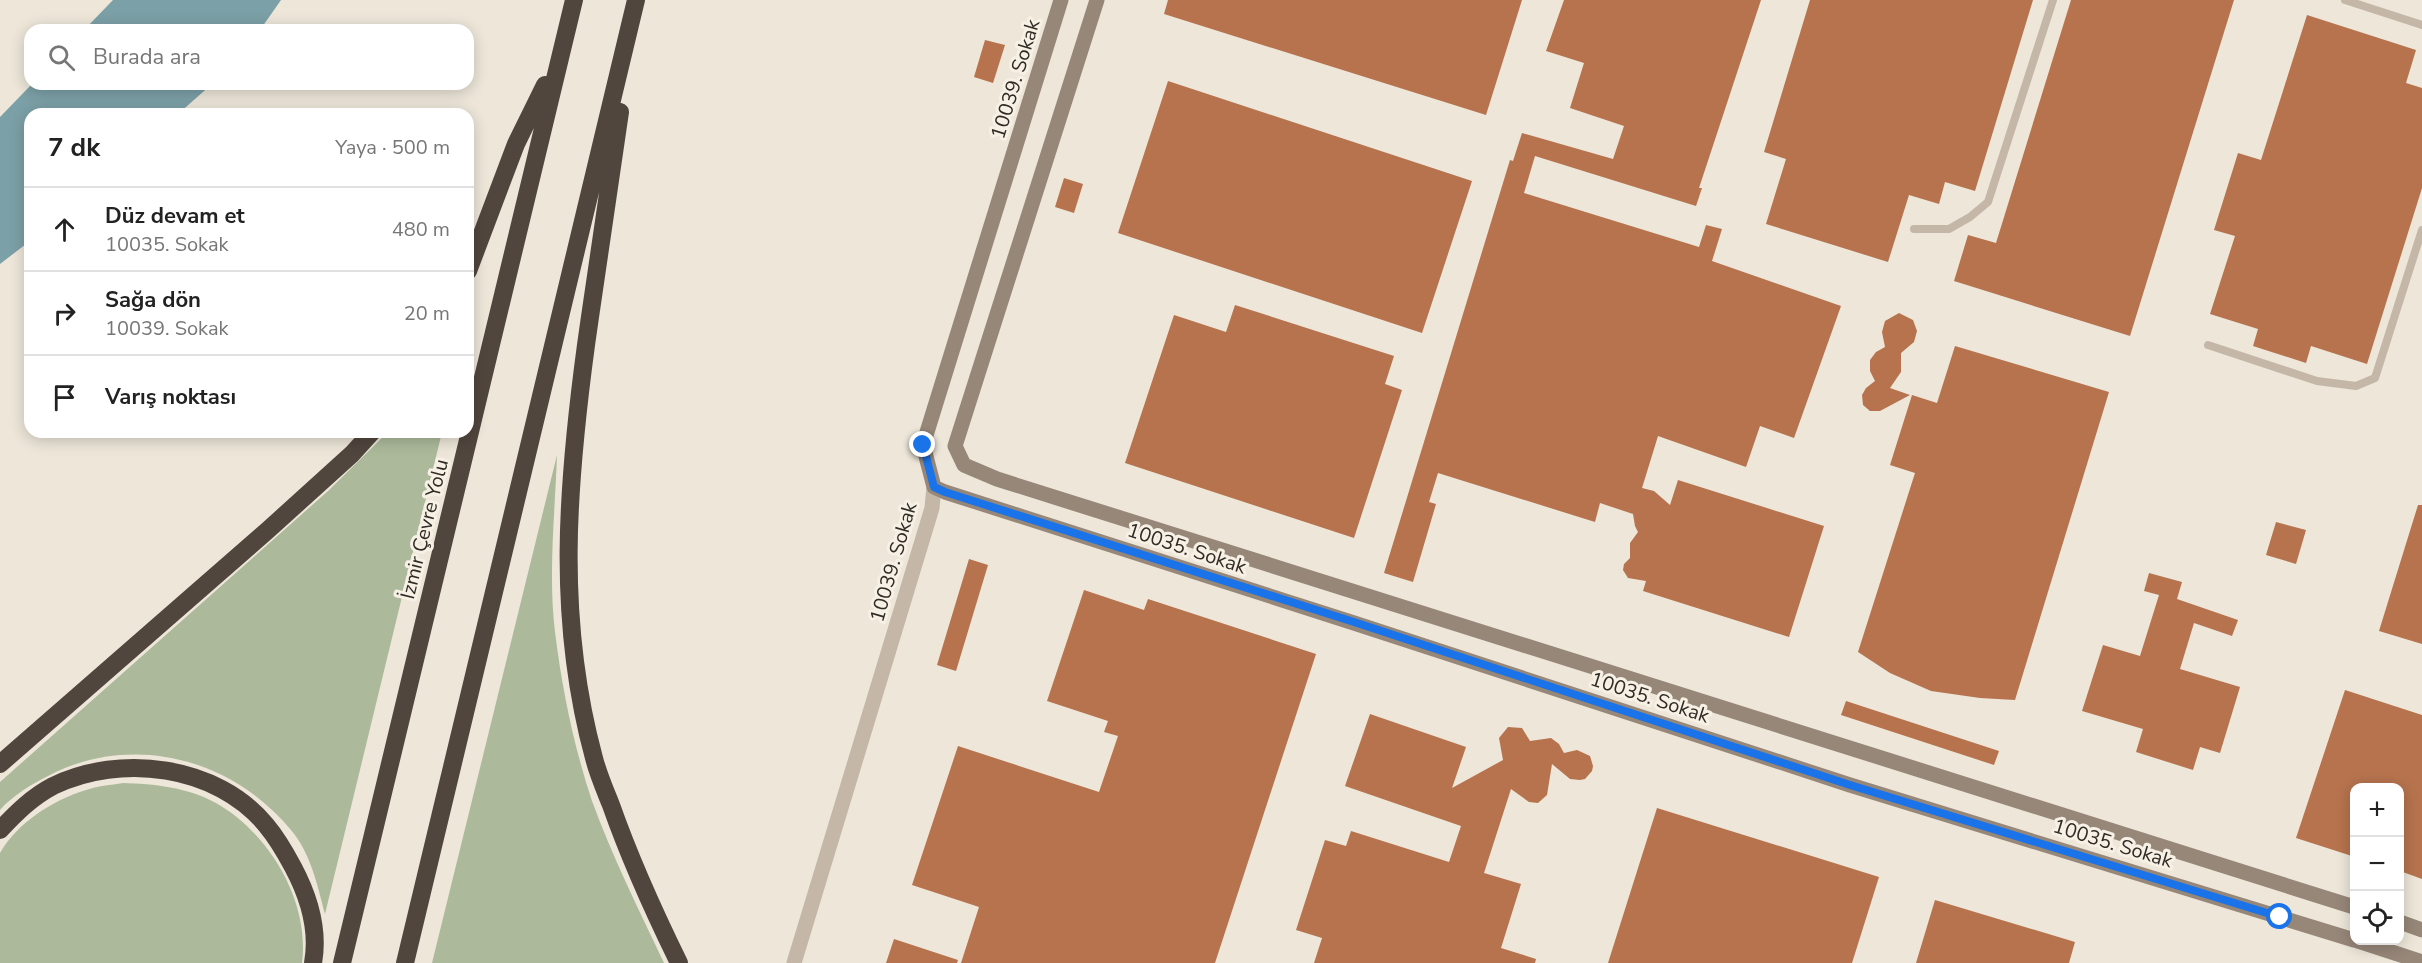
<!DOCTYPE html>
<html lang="tr">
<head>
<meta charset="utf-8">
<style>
	body { margin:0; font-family:"Nunito Sans",sans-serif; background:#f6f6f6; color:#222 }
	.controls { position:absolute; right:18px; bottom:18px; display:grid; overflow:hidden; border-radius:12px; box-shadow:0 3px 15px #0003 }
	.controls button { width:54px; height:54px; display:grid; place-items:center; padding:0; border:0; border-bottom:2px solid #e0e0e0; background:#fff; color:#222; font:30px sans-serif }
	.stop { position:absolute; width:18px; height:18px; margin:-14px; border:4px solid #1a73e8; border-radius:50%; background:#fff }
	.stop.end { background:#1a73e8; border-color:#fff; box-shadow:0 2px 6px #0008 }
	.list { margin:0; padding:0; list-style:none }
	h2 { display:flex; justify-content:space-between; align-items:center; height:78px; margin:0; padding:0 24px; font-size:26px }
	h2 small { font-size:20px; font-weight:400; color:#767676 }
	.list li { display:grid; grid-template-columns:39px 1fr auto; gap:18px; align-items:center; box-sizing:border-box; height:84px; padding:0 24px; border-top:2px solid #e0e0e0 }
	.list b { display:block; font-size:22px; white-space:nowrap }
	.list p { margin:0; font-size:20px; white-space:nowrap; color:#767676 }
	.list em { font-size:20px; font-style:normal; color:#767676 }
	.icon { flex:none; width:33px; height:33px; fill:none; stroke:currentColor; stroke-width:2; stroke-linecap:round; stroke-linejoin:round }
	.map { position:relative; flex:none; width:2422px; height:963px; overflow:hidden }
	.search { position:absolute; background:#fff; box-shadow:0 3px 15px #0003; left:24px; top:24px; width:450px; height:66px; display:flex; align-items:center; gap:15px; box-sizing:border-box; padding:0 21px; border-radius:18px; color:#767676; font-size:22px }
	.panel { position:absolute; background:#fff; box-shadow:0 3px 15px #0003; left:24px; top:108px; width:450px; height:330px; border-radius:18px }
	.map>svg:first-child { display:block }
	.green { fill:#acba9b }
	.water { fill:#7ca0a7 }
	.building { fill:#b6734e }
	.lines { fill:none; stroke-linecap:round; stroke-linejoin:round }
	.lane { stroke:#c4b7a7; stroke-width:8 }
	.street { stroke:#c4b7a7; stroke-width:15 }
	.secondary { stroke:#978779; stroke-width:15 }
	.highway { stroke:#51463e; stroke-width:18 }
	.route { stroke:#1a73e8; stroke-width:8 }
	.labels { text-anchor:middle; stroke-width:6; stroke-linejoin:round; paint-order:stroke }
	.street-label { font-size:20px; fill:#312b26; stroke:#f6f0e5 }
</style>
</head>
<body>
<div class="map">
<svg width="2422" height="963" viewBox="0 0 2422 963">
	<rect width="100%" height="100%" fill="#ede6d9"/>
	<path class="green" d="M388,432H442L325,914C317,884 311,854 291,830C232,758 131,732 48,776C32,784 12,796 0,810V782L328,491Z
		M557,455C555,513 548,574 555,632C562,689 574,747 592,801C612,856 639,910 664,963H432Z
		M123,783C154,784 187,787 216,803C269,833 310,901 302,963H0V853C17,823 53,800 86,790C97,786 111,785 123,783Z"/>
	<path class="water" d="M113,0H281L260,30H84Z
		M32,84H212L178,114H30V241L0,264V117Z"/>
	<path class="building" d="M1168,0H1522L1486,115L1164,14Z
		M1564,0H1761L1699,188H1702L1696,206L1535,156L1524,193L1699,247L1706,225L1722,229L1712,261L1841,306L1794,438L1760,426L1746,467L1658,436L1642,488L1654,491L1670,505L1678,480L1824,526L1789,637L1643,591L1646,581L1628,578L1623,570L1624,564L1630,558V543L1638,532L1635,526L1633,514L1600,503L1595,522L1438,473L1429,502L1436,504L1413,582L1384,573L1510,160L1513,161L1522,133L1613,159L1624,126L1570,108L1584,63L1546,51Z
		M1810,0H2033L1975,191L1945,182L1939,204L1909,195L1888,262L1766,224L1786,159L1764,152Z
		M2071,0H2234L2130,336L1954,281L1968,235L1996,243Z
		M2307,15L2416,50L2406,83L2422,88V188L2367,364L2311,346L2306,363L2253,346L2258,329L2210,314L2235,236L2214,230L2238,153L2261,160Z
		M985,40L1005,45L993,83L974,77Z
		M1168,81L1472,181L1422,333L1118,233Z
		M1064,178L1083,184L1074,213L1055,207Z
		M1235,305L1394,356L1385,384L1402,390L1354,538L1125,463L1174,315L1226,332Z
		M1899,313L1913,320L1917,331L1914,342L1901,353V372L1890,388L1910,395L1880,411H1870L1863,405L1862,395L1866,388L1875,381L1870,371V360L1876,352L1885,347L1882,332L1885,321Z
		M1955,346L2109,392L2015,700L1980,698L1931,691L1890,673L1858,652L1915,473L1890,465L1912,395L1937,403Z
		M2418,505H2422V644L2379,631Z
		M2276,522L2306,530L2296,564L2266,555Z
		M969,559L988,565L956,671L937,665Z
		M2149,573L2182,582L2177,599L2238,620L2232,636L2194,623L2180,669L2240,687L2220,753L2200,747L2193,770L2136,752L2143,729L2082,711L2103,645L2140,656L2159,595L2144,591Z
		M1084,590L1144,610L1148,599L1316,654L1215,963H961L979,907L912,885L958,746L1099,792L1118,736L1104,732L1108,721L1047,701Z
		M2345,690L2422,715V879L2400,871V788H2355V857L2296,838Z
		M1846,701L1999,751L1994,765L1841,715Z
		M1370,714L1466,747L1452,788L1503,760L1499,738L1508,727L1522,728L1530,741L1551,738L1559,744L1564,753L1577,750L1590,756L1593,766L1592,771L1585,779L1580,780L1570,779L1552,764L1547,795L1538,803L1529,802L1511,789L1484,873L1521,884L1501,948L1536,959L1535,963H1314L1322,938L1296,930L1325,840L1346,846L1351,831L1449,862L1461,826L1345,786Z
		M1657,808L1879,877L1852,963H1608Z
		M1935,900L2075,942L2069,963H1916Z
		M894,939L958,960L957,963H886Z"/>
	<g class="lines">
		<path class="lane" d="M2345,0L2422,25
			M1914,229H1949L1970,217L1988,202L2053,0
			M2208,345L2317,381L2356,386L2375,378L2422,230"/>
		<path class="street" d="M794,963L932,508L934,487"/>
		<path class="secondary" d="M1061,0L923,445L934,487L945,492L1354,623L1850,785L2354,940
			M1097,0L955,446L964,465L997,479L2354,907
			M2400,922L2422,930
			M2355,940L2422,962"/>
		<path class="highway" d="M620,112C609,189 597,267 586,345C567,486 556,618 594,758C598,774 605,790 611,805C630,859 654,912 679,963
			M468,271L516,144L545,85
			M0,764L268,530L352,454L372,432
			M0,830C16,813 32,797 53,786C120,753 217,765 266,825C277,838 285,852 293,867C308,895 319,930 313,963
			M342,963L574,0
			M405,963L636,0"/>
	</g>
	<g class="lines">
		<path class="route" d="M923,445L934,487L945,492L1354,622L1850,785L2280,917"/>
	</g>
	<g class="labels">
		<g class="street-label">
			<text transform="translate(1015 79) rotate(-73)" y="7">10039. Sokak</text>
			<text transform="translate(424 529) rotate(-76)" y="7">İzmir Çevre Yolu</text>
			<text transform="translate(1187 548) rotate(18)" y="7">10035. Sokak</text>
			<text transform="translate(893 562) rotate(-74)" y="7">10039. Sokak</text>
			<text transform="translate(1650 697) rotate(18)" y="7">10035. Sokak</text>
			<text transform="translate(2113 843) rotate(17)" y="7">10035. Sokak</text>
		</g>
	</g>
</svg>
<div class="controls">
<button>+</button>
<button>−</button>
<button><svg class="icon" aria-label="locate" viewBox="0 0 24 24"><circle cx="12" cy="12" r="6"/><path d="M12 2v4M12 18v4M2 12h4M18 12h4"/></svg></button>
</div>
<div class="stop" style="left:2280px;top:917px"></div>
<div class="stop end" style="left:923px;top:445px"></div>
<div class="search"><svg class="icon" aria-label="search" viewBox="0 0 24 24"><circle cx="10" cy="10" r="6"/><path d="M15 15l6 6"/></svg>Burada ara</div>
<section class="panel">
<h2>7 dk<small>Yaya · 500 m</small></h2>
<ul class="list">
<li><svg class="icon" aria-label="ahead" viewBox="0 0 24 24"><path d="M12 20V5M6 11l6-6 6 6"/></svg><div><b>Düz devam et</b><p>10035. Sokak</p></div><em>480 m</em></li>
<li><svg class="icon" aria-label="right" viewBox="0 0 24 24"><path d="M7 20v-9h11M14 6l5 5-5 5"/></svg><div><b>Sağa dön</b><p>10039. Sokak</p></div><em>20 m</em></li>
<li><svg class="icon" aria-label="arrive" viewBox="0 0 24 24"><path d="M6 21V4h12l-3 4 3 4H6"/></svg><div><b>Varış noktası</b></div></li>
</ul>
</section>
</div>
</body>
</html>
